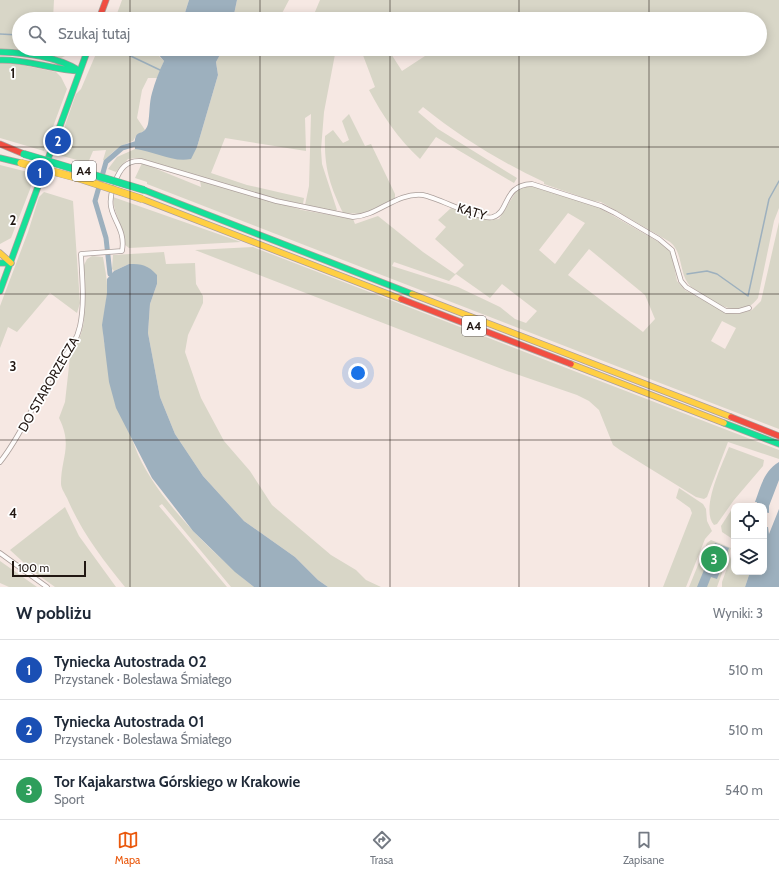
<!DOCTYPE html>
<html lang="pl">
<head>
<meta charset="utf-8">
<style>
	body { margin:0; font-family:Cabin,sans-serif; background:#f2f2f3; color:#1f2937 }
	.controls { position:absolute; right:12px; bottom:12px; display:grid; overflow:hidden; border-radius:8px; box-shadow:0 2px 10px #0003 }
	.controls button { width:36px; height:36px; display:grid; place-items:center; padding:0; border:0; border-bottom:1px solid #e0e1e3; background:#fff; color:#1f2937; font:20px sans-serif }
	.scale { position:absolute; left:12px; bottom:10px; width:74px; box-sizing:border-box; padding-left:4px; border:2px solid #211712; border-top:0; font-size:11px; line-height:14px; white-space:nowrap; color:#211712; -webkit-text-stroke:3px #fff; paint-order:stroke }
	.you { position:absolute; left:358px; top:373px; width:14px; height:14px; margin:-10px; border:3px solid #fff; border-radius:50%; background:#1a73e8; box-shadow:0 0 0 6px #1a73e833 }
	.badge { display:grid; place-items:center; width:26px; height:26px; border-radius:50%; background:#ea580c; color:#fff; font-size:13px; font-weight:700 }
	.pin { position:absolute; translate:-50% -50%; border:2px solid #fff; box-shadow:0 1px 4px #0006 }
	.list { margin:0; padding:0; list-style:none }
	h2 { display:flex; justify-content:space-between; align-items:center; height:52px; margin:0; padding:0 16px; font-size:17px }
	h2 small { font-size:13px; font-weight:400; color:#747a83 }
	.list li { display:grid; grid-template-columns:26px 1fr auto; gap:12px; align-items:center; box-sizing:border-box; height:60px; padding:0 16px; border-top:1px solid #e0e1e3 }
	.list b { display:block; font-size:15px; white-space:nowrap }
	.list p { margin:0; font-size:13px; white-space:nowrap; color:#747a83 }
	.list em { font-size:13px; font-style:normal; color:#747a83 }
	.icon { flex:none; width:22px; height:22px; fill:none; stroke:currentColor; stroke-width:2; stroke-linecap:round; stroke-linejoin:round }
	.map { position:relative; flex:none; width:779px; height:587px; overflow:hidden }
	.search { position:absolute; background:#fff; box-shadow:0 2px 10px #0003; left:12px; right:12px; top:12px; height:44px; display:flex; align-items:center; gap:10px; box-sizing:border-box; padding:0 14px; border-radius:22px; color:#747a83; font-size:15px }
	.sheet { height:232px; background:#fff }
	nav { display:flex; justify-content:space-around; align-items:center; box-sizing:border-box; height:56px; border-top:1px solid #e0e1e3; background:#fff; font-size:11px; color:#747a83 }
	nav a { display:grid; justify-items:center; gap:2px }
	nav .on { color:#ea580c }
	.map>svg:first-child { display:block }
	.green { fill:#d8d6c7; fill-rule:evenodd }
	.water { fill:#9db0be }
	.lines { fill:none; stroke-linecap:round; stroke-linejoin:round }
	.stream { stroke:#9db0be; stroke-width:1.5 }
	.canal { stroke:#9db0be; stroke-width:5 }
	.street-casing { stroke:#ab9f9b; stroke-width:5.5 }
	.fast-casing { stroke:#ab9f9b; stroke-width:7 }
	.slow-casing { stroke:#ab9f9b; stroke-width:7 }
	.jam-casing { stroke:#ab9f9b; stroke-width:7 }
	.street { stroke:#fefcfb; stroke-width:4 }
	.fast { stroke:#16e098; stroke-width:5.5 }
	.slow { stroke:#ffcf43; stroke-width:5.5 }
	.jam { stroke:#f24e42; stroke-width:5.5 }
	.fast-bridge-casing { stroke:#ab9f9b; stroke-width:8; stroke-linecap:butt }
	.slow-bridge-casing { stroke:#ab9f9b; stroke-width:8; stroke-linecap:butt }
	.fast-bridge { stroke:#16e098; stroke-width:7 }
	.slow-bridge { stroke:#ffcf43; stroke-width:7 }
	.grid { fill:none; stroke:#211712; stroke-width:1; stroke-opacity:0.55 }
	.labels { text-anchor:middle; stroke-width:3.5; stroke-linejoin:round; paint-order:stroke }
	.shield { fill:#fff; stroke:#645d59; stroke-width:1 }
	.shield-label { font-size:12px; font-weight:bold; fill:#211712 }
	.street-label { font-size:13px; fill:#211712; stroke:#fff }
	.grid-label { font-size:13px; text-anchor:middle; font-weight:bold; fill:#211712; stroke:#fff; stroke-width:3.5; stroke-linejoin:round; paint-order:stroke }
</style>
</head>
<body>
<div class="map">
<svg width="779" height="587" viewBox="0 0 779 587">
	<rect width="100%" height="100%" fill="#f6e8e3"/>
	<path class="green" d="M0,0H54L53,19H19V49H79L61,58L0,49Z
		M122,0H189L183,19H115Z
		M237,0H289L279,19H233Z
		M320,0H779V208L774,221L758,298C739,324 710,299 691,287C678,274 684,253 670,242L601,202L593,201L544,184V182C501,162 460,137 423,107L418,112L438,129L517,178L514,183L436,137L420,159C399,140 382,115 369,90L375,87L361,50L388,49L402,71L425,56L419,49H760V19H369L368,16L363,19H312Z
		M98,49H159L158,55L164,61L157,78H148L142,90L137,118L145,130L136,136L133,141C120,146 113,150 105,161L103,160L106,150L93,151L88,163L55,154L76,94L81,89Z
		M223,49H336L324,112L321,150L322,164L337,210L334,212L305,205L309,186L311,114L305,118L306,151L225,138L211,173L247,185L304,198L303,204L272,198L138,158L128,159L116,172L108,169L117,157L135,149L147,150L197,147L218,75L216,62Z
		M7,62L56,72L61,77L67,89L44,151L0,138V63Z
		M349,114L365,146L371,144L395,194V198L365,214L343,213C330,185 324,168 325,136L333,130L343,143L349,140L342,121Z
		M142,163L201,187L200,180L302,210L353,219L355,224L378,216L423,252L455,274L464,265L435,239L446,227L438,220L451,208L488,220L499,219L517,190L523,186H533L598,207L664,245L671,250L677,281L685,290L727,313L738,314L752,310L761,301L779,222V429L147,184V182L135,178ZM568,213L585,223L555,264L539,250ZM589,249L645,295L655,319L643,332L568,275ZM394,262L449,281L456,274L490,298L502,284L537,311L526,323L515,319L500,307L458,287L392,266ZM722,321L736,328L725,349L711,341Z
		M0,165L36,174L11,238L0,244Z
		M44,192L73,201L80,303L77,313L50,293L17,332L8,327L0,348V306L28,232L39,197Z
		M113,197L241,242L129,248L125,245C125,227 113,215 113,197Z
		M253,247L779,450V459L728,442L707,497L704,499L696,497L620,450L613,445L599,410L589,401L577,395L507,371L195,250Z
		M164,252L166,264L195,263L196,284L203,296V303L188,335L185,352L201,398L224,441L250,471L272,505L331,555L356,570L366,580L381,587H328L318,580L295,557L244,521L203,476L175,434L160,397L148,333L150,304L157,284L129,264L114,271L112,269L113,255Z
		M92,256L103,257C105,269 108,282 107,295C105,311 102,325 104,342C114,377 122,413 135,447C153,496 213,554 254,587H231L162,504L159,506L227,587H125C102,559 81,531 67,498C65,494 61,488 61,484C61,457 73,446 59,418L65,402L70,357L81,334L84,321L83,267L87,259Z
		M729,447L764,460L763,466L734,500L717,524L714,525C700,509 722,465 729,447Z
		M679,488L703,504L706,509L707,521L712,531L705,539L686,587H663L692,513L690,508L676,498Z
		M734,506V540L722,532L721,526Z
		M65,507L79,536L116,587H55L34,572L10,550Z
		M711,540L731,548L717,587H689L707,543Z
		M734,548V572H750L745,587H722V582Z
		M0,561L37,587H9L0,583Z"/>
	<path class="water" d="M189,0H237L233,19H183Z
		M159,49H223L216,62L218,75L197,147L191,159C173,163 154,151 135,149C133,125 144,139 148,124C150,114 149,103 152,93C155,82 159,71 164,61L158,54Z
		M129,264C142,264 148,265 157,275V284L150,304L148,333L160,397L175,434L203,476L244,521L295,557L318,580L328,587H254L235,572L193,531L152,478L116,408L109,382L102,325L107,293V279L114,271Z
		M779,462V480L769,506V513L764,512V506H756L757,502H755C761,486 764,471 779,462Z
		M779,509V587H745L750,572H764V527H768L769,534Z
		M715,543L729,548L717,579L711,577L707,587H697Z"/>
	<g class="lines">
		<path class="stream" d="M0,34L19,35
			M116,49L160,70
			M687,274L707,271L717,274L748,296L769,199L779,181"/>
		<path class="canal" d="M110,274L106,238L95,201L106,162L122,148L135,144"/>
		<defs>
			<path id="street" d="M115,182C120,169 126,160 141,161L276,201L353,217C378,216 396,192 423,195C439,198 481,221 493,217C510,212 502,185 532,184L601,206L615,213L659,239L672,250L681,281L686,287L726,311H739L749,308
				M0,462C21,436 33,404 51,376C61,359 76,346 80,326C85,302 82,278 81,254L122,251C127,223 103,217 113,188
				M0,553L47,587"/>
			<path id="fast" d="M0,52C27,53 56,56 80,71
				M0,60C27,59 53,70 80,71
				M0,158L21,163
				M144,190L412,294
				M0,263H11
				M0,291L88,49
				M724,423L779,444"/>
			<path id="slow" d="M142,199L401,299
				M0,253L11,263
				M412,294L731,417
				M571,364L724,423"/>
			<path id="jam" d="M99,19L106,0
				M0,144L24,154
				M401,299L571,364
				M731,417L779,436"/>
		</defs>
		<use href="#street" class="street-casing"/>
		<use href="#fast" class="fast-casing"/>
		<use href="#slow" class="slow-casing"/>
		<use href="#jam" class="jam-casing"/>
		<use href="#street" class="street"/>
		<use href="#fast" class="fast"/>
		<use href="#slow" class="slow"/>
		<use href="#jam" class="jam"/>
		<defs>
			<path id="fast-bridge" d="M24,154L144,190"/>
			<path id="slow-bridge" d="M21,163L81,179L142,199"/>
		</defs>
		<use href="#fast-bridge" class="fast-bridge-casing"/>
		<use href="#slow-bridge" class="slow-bridge-casing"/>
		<use href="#fast-bridge" class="fast-bridge"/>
		<use href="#slow-bridge" class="slow-bridge"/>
	</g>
	<path class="grid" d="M130,0V19M260,0V19M390,0V19M519,0V19M649,0V19M130,49V587M260,49V587M390,49V587M519,49V587M649,49V587M0,147H779M0,294H779M0,440H779"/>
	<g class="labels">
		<g class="shield">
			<rect x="72" y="161" width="24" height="20" rx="3"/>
			<rect x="462" y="316" width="24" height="20" rx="3"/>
		</g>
		<g class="shield-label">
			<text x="84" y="175">A4</text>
			<text x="474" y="330">A4</text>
		</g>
		<g class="street-label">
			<text transform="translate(472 211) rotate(17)" y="5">KĄTY</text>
			<text transform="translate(48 384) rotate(-60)" y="5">DO STARORZECZA</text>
		</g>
	</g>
	<g class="grid-label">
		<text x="13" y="78">1</text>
		<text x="13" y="225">2</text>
		<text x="13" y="371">3</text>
		<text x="13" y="518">4</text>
	</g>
</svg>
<div class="controls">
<button><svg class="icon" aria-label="locate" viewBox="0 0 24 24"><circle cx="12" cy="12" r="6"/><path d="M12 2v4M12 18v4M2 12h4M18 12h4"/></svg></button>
<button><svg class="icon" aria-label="layers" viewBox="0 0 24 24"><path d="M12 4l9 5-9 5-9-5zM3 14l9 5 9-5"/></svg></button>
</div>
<div class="scale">100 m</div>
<div class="you"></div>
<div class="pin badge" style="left:40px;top:173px;background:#1a4fb4">1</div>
<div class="pin badge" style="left:58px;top:141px;background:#1a4fb4">2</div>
<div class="pin badge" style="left:714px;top:559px;background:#2e9e5b">3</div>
<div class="search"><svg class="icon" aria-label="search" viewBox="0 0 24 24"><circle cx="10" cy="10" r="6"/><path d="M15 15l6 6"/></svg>Szukaj tutaj</div>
</div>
<section class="sheet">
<h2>W pobliżu<small>Wyniki: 3</small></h2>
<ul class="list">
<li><span class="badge" style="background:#1a4fb4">1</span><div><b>Tyniecka Autostrada 02</b><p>Przystanek · Bolesława Śmiałego</p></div><em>510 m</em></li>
<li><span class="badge" style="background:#1a4fb4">2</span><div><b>Tyniecka Autostrada 01</b><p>Przystanek · Bolesława Śmiałego</p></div><em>510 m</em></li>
<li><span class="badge" style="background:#2e9e5b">3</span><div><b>Tor Kajakarstwa Górskiego w Krakowie</b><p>Sport</p></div><em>540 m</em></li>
</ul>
</section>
<nav>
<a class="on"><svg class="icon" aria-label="map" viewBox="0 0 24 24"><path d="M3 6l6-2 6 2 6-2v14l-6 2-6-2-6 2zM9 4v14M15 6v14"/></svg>Mapa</a>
<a><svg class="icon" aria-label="directions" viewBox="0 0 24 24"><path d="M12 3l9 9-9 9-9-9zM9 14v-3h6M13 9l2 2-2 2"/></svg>Trasa</a>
<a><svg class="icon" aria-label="saved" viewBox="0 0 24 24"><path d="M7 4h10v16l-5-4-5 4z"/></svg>Zapisane</a>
</nav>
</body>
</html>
